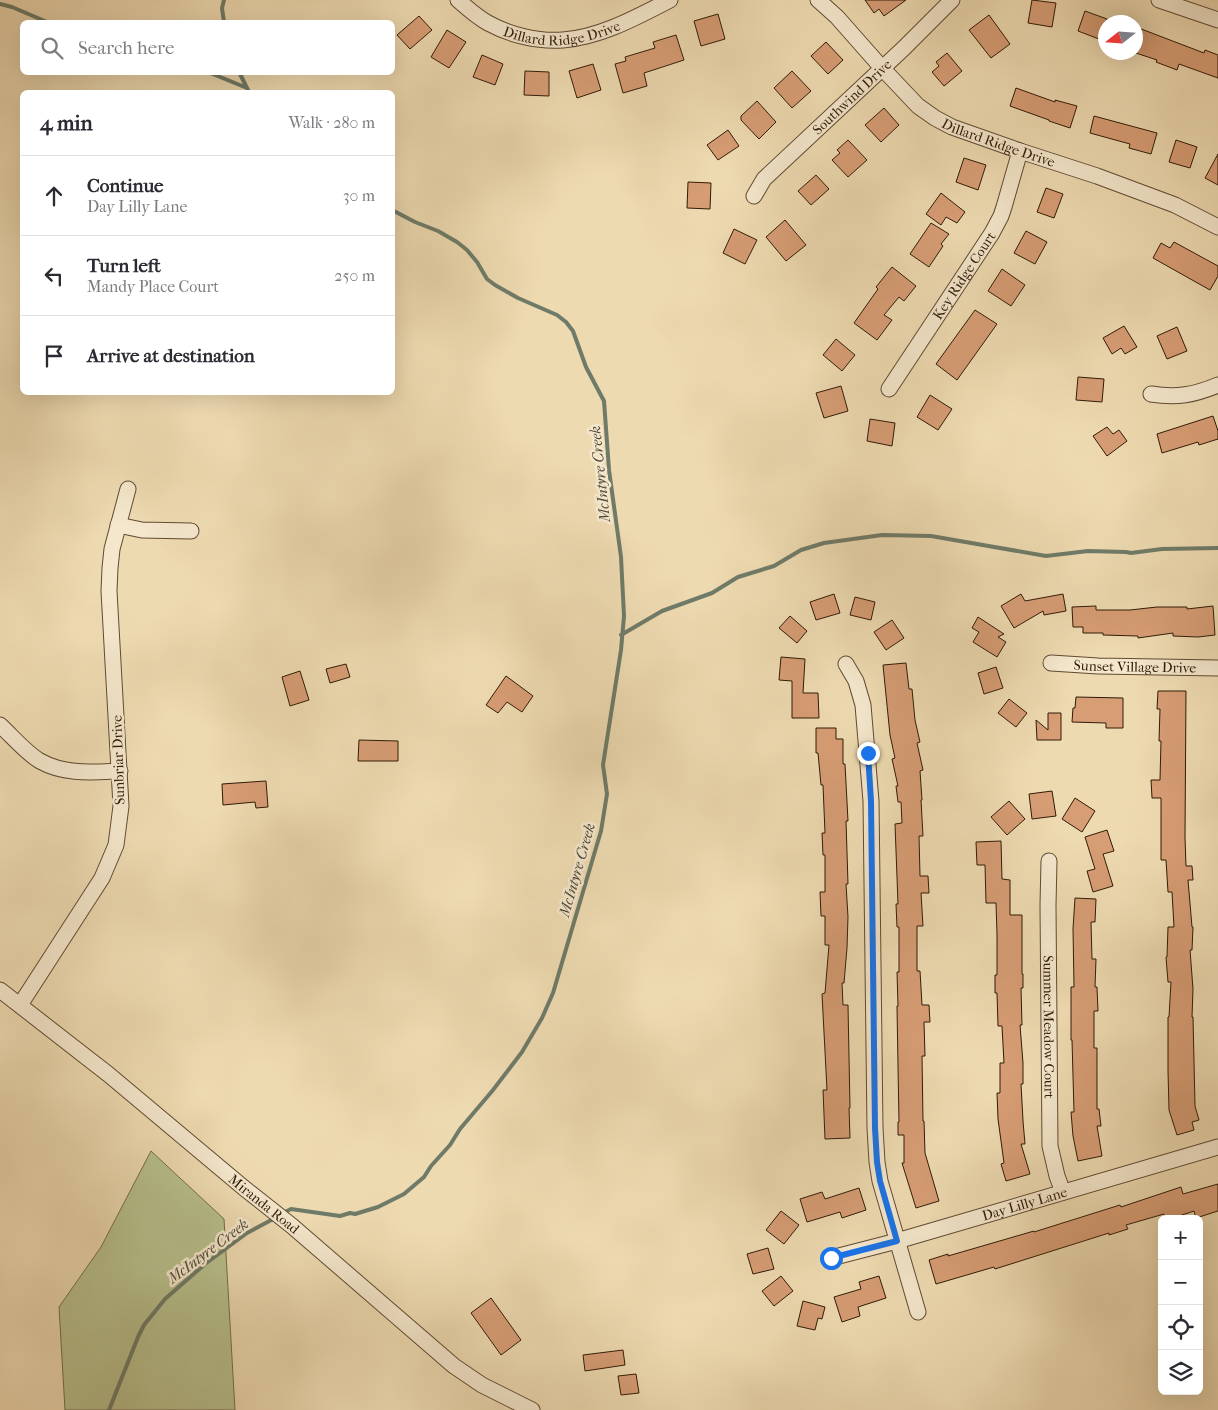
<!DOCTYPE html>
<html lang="en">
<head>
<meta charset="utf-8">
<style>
	body { margin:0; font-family:"IM FELL French Canon",serif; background:#f2f2f3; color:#2b2b33 }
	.controls { position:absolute; right:15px; bottom:15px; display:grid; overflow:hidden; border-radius:8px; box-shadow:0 5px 20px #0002 }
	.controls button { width:45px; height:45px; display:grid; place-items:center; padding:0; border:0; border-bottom:1px solid #e1e1e2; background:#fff; color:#2b2b33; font:25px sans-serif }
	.compass { position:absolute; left:1098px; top:15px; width:45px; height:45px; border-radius:50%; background:#fff; box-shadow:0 5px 20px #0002; rotate:253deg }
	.stop { position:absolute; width:15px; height:15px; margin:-11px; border:4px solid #1a73e8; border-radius:50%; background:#fff }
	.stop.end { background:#1a73e8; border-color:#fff; box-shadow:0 1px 5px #0008 }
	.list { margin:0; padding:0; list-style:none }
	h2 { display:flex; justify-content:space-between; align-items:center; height:65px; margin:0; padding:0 20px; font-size:21px }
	h2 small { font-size:16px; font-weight:400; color:#7c7c81 }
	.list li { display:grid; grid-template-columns:32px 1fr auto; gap:15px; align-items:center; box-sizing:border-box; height:80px; padding:0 20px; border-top:1px solid #e1e1e2 }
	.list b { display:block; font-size:19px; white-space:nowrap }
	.list p { margin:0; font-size:16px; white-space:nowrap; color:#7c7c81 }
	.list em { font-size:16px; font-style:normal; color:#7c7c81 }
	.icon { flex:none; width:28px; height:28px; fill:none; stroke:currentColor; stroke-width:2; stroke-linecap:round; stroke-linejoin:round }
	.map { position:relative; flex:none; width:1218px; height:1410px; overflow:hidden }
	.search { position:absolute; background:#fff; box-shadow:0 5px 20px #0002; left:20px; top:20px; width:375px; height:55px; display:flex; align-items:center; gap:12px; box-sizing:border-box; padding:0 18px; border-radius:8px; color:#7c7c81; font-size:19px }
	.panel { position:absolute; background:#fff; box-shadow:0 5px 20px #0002; left:20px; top:90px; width:375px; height:305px; border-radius:8px }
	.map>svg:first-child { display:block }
	.green { fill:#b7c08d; stroke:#746d4a }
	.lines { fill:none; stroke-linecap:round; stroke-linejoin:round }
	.stream { stroke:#6f7b68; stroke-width:4 }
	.building { fill:#d79d75; stroke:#301a07 }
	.street-casing { stroke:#604a32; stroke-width:17 }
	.street { stroke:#f4e7cc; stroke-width:15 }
	.route { stroke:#1a73e8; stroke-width:6 }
	.labels { text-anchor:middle; stroke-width:5; stroke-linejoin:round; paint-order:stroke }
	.street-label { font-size:14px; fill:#301a07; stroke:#f4e7cc }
	.water-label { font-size:15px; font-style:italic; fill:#504a38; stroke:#f4e7cc }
</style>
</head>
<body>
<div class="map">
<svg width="1218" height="1410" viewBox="0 0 1218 1410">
	<rect width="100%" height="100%" fill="#eedab1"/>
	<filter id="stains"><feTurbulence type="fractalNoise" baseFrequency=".004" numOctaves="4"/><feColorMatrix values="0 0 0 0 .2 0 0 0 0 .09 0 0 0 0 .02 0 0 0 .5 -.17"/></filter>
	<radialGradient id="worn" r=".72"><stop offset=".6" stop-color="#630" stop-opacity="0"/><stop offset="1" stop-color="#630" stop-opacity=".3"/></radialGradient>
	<path class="green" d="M151,1151L224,1219L235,1410H65L59,1307L101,1247Z"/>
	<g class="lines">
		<path class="stream" d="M0,4L12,7L47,22
			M224,22L222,8L224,0
			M208,72L247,88
			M239,72L249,92
			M621,635L662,611L712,593L738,577L774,566L801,550L824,543L882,535L931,536L1046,556L1088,551L1126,552L1131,553L1162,549L1218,548
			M283,1213L291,1209L340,1216L350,1213L355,1214L378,1207L404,1194L424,1177L431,1166L450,1145L460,1129L493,1090L522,1052L542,1018L553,993L601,831L607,794L603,765L621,650L624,616L621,557L609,470L604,401L586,367L573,331L566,322L557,315L518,298L495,285L487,279L477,262L467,250L457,242L438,231L415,222L392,210
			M109,1410L138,1337L144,1325L165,1299L205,1264L247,1233L275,1218"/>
	</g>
	<path class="building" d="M865,0H906L884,16L879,9L874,13Z
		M1032,0L1056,3L1052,27L1028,23Z
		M1085,11L1107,19L1099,39L1078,31Z
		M718,14L725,39L701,46L694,21Z
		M989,15L1010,44L991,58L969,30Z
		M419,16L432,30L410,49L397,35Z
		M1136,27L1204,53L1205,50L1218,55V78L1179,64L1177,70L1156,62L1157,60L1136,53Z
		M447,30L466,42L449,68L431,57Z
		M676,35L684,60L644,73L647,86L623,93L615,64L626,61L625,57L655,48L653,42Z
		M826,42L843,60L828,74L811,56Z
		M947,53L962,71L944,86L932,72L939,66L936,62Z
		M482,55L503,64L495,85L473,77Z
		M593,64L601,90L577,98L569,71Z
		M525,71L549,72V96L524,95Z
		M792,71L811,91L792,108L774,88Z
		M1016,88L1055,102V100L1077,106L1070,128L1049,121V120L1010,106Z
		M757,101L776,122L759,139L741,120V116Z
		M884,108L899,125L881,142L865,125Z
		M1094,116L1157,133L1151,154L1129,148L1130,144L1090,133Z
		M728,130L739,146L718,160L707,145Z
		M848,140L867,160L848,177L832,160L840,153L837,150Z
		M1176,140L1197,147L1190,168L1169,162Z
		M1218,154V185L1205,178Z
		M964,158L986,165L978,190L956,182Z
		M816,175L829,189L811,205L798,191Z
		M688,182L711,183L710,209L687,208Z
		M1046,188L1063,194L1054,218L1037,212Z
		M941,193L965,212L957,223L946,217L941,225L926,214Z
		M785,220L806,245L786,261L766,237Z
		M931,223L949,234L941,244L943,246L929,267L910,254Z
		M734,229L757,240L745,264L723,253Z
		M1026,231L1047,242L1035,264L1014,253Z
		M1174,242L1218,266V276L1210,290L1153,258L1161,243L1170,248Z
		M892,267L916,286L904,301L899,297L884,315L892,320L877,340L854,323L878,289L876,287Z
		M1002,269L1025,285L1011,306L988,291Z
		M975,310L997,324L957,380L936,364Z
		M1124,326L1137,347L1125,354L1121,348L1112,354L1103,338Z
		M1177,327L1187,351L1167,359L1157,336Z
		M836,339L855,355L842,371L823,355Z
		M1078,377L1104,379L1102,402L1076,400Z
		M841,386L848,411L824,418L816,393Z
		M930,395L952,409L938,430L917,417Z
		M1213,416L1218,431V439L1199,445L1198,442L1162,453L1157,434Z
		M870,419L895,423L892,446L867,441Z
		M1107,427L1113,434L1119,430L1127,441L1107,456L1093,436Z
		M834,594L840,613L816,620L810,602Z
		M1021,594L1025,601L1063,594L1066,611L1044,615L1043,611L1014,628L1001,606Z
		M855,597L875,602L871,620L850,615Z
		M1096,606V610H1130L1157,607H1187V609L1213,606L1215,635L1198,637L1173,636V633L1138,638V636L1103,635V633H1083V627H1073L1072,607Z
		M790,616L807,631L797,643L779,628Z
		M978,617L1004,634L998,637L1006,642L997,657L973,642L979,632L972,628Z
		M892,620L904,638L886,650L874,632Z
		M781,657L805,659L803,693H818L819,718H792V681L779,680Z
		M906,663L909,689H912L915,720L920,742L917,743L923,770L920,771L922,800H921L923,836H919L920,876H928L929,893H921L923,926H917V971H920L922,1005H929L930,1022H924L925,1056H922L923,1121H924L925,1153L939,1201L916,1208L902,1163H904V1135H898V1122H899L898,1066L897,1006H898L897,972H899V927H897L896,904H898L895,824L902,823L901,802H898L896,786H898L892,759L895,758L890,735L883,665Z
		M346,664L350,677L330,683L326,669Z
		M996,667L1003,688L984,694L978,673Z
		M300,671L309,700L290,706L282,677Z
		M506,676L533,696L522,712L507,702L498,713L486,705Z
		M1158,691H1186L1185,837L1186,866H1192L1193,880H1188L1192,927H1193L1192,950H1190L1193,989L1192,1017H1193L1195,1106L1199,1120L1192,1122L1194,1130L1177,1135L1169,1110L1168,1071V1017H1169L1171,982H1168L1166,957H1167L1168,927H1174L1172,892H1168L1166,860H1161V798H1152L1151,780H1160L1161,741H1159L1160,709H1157Z
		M1076,697L1123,698V728H1106V723L1072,722L1073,708H1075Z
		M1009,699L1027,713L1016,727L998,713Z
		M1048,713H1061V740H1037L1036,720L1048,730Z
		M816,728H836V739H843V764H845L848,821H846L848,884H846L848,917L847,948L844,983H842L843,1005H848L850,1108H849L850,1138L825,1139L823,1090H827L822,994L825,993L829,945H825V916H821L820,892H825V855H823L822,833H825L823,785H821L818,753H816Z
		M359,740L398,741V761H358Z
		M266,781L268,807L256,808L255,802L223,805L222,784Z
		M1052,791L1056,816L1032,819L1029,794Z
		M1075,798L1095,811L1082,832L1062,819Z
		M1009,801L1025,819L1007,835L991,817Z
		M1107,830L1114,851L1103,854L1113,886L1093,892L1087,871L1095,869L1085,837Z
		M1001,841L1002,879L1010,880V915H1022V974H1023V988H1021L1022,1025H1020L1023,1063V1084H1021L1023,1121L1025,1144H1021L1030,1174L1006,1181L1001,1164L1004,1163L998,1119L997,1093H1000V1063H1004L1002,1026H998L997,993H995V975H997V934L996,903H986L985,865H977L976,842Z
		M1075,898L1096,899L1095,922H1091L1092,959H1096L1095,987H1097L1098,1011H1094V1048H1097V1109H1099L1101,1126H1097L1102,1156L1078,1161L1073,1136L1071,1112H1074L1072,1040H1071V987H1074L1073,929Z
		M1218,1184V1211L1196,1218L1194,1211L1170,1219H1165L1164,1214L1126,1225L1128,1229L1109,1235V1233L995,1269L994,1267L936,1284L929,1260L948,1254V1256L1034,1231V1232L1120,1205L1121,1207L1181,1187L1183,1194Z
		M859,1188L866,1210L842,1218L840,1212L807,1222L800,1199L822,1192L825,1199Z
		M781,1211L799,1225L784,1244L766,1230Z
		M768,1248L774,1269L753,1274L747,1254Z
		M781,1276L793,1291L774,1306L762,1291Z
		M879,1276L886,1298L858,1307L860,1316L842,1322L834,1297L861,1289L859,1282Z
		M491,1298L521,1340L501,1355L471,1313Z
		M803,1301L825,1307L822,1319L818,1318L815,1330L797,1326Z
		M623,1350L625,1365L585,1371L583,1355Z
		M636,1374L639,1393L621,1395L618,1376Z"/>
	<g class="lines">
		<defs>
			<g id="street">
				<path id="s1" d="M458,0C467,8 477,17 488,23C510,35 538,42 563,40C601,37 637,17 670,0"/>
				<path id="s2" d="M818,0L837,17L882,68L918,106L935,118L952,127L1020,151L1097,176L1175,205L1218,227"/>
				<path d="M1159,0L1218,20"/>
				<path id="s3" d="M754,196L764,179L904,48L952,0"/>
				<path id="s4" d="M889,389L992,233L1001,216L1004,207L1020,151"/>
				<path d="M1151,394C1177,398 1194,395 1218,385"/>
				<path d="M118,525L142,530L191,531"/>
				<path id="s5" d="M1051,663L1098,666L1218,668"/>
				<path d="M846,664L856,681L863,705L871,801L875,1128L877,1162L880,1181L918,1312"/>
				<path d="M0,725C12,736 26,753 40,761C65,775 92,772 120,771"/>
				<path id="s6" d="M1049,861L1048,905L1050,1146L1057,1176L1063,1192"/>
				<path id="s7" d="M0,990L108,1074L244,1188L292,1226L454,1366L482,1385L532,1410"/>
				<path d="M20,1005L102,878L116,845L121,806L109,591L110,568L112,549L128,489"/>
				<path id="s8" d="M831,1258L897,1241L1218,1147"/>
			</g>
		</defs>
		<use href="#street" class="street-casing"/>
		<use href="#street" class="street"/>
	</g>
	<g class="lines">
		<path class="route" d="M831,1258L897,1241L880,1181L877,1162L875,1128L871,801L868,753"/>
	</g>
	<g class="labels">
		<g class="street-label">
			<text dy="5" stroke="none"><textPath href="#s1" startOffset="115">Dillard Ridge Drive</textPath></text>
			<text dy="5" stroke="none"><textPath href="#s3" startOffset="140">Southwind Drive</textPath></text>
			<text dy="5" stroke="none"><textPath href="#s2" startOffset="235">Dillard Ridge Drive</textPath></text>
			<text dy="5" stroke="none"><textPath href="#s4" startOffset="136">Key Ridge Court</textPath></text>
			<text dy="5" stroke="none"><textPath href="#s5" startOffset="84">Sunset Village Drive</textPath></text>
			<text transform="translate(118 760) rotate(-92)" y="5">Sunbriar Drive</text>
			<text dy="5" stroke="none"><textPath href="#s6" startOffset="166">Summer Meadow Court</textPath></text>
			<text dy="5" stroke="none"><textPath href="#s7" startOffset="340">Miranda Road</textPath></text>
			<text dy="5" stroke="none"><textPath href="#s8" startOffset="201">Day Lilly Lane</textPath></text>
		</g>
		<g class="water-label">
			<text transform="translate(600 474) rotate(-96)" y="5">McIntyre Creek</text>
			<text transform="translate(577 870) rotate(-74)" y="5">McIntyre Creek</text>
			<text transform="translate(208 1251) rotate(-37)" y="5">McIntyre Creek</text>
		</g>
	</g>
	<rect width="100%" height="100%" filter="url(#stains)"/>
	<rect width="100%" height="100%" fill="url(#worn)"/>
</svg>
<div class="controls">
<button>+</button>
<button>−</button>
<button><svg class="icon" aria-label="locate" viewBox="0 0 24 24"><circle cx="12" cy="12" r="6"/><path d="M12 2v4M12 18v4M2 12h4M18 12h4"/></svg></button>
<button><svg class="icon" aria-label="layers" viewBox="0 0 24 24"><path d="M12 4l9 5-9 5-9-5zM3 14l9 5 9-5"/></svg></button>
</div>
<svg class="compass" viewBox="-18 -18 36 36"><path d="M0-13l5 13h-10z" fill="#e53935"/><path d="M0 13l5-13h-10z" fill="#7c7c81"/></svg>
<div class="stop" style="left:831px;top:1258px"></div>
<div class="stop end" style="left:868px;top:753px"></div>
<div class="search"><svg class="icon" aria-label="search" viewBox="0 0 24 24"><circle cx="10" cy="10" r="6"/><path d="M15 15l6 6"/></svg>Search here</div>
<section class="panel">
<h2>4 min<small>Walk · 280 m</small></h2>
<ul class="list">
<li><svg class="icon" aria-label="ahead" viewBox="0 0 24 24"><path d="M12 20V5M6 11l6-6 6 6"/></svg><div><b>Continue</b><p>Day Lilly Lane</p></div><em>30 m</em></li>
<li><svg class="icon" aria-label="left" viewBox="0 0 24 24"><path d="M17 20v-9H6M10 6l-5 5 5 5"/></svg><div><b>Turn left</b><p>Mandy Place Court</p></div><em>250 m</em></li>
<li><svg class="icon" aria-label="arrive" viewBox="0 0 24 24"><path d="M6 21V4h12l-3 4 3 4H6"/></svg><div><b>Arrive at destination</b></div></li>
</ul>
</section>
</div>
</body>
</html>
